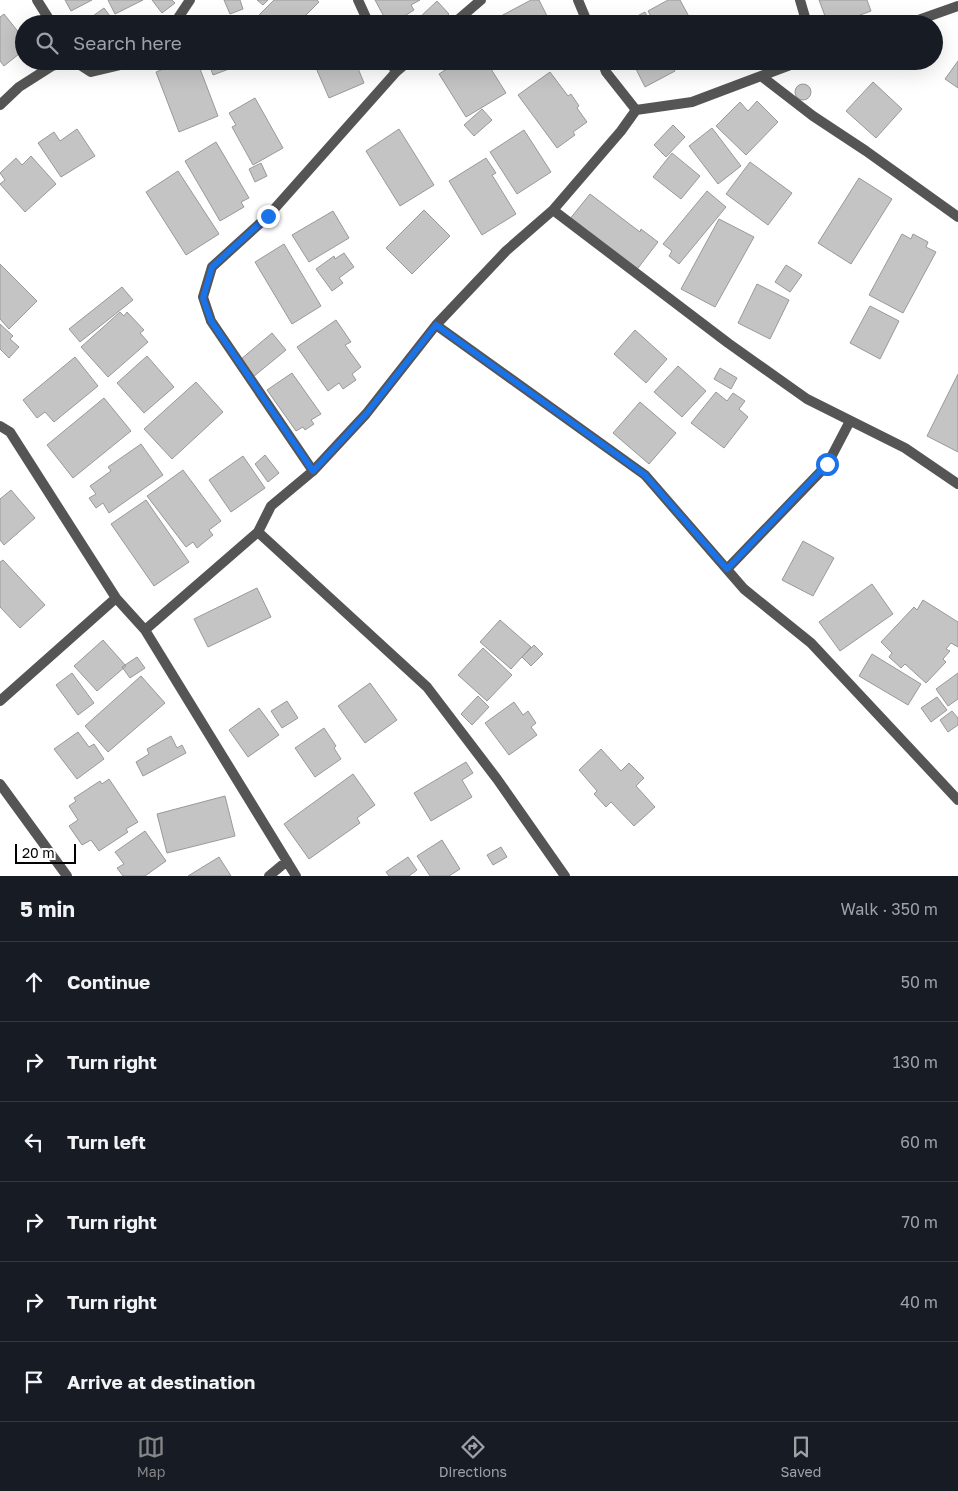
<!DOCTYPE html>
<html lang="en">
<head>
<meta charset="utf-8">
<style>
	body { margin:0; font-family:"Golos Text",sans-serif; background:#20242c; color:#f1f3f6 }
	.scale { position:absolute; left:15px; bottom:12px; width:61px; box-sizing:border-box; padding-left:5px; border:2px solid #000; border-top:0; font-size:14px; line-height:18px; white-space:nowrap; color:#000; -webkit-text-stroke:4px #fff; paint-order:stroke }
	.stop { position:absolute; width:15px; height:15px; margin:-11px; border:4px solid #1a73e8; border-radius:50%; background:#fff }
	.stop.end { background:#1a73e8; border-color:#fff; box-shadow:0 1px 5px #0008 }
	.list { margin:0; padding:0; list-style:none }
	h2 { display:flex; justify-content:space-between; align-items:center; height:65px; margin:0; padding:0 20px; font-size:21px }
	h2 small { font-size:16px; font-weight:400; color:#9ea1a6 }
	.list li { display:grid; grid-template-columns:32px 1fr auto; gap:15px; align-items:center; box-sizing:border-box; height:80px; padding:0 20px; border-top:1px solid #363941 }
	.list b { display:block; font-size:19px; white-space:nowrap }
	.list em { font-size:16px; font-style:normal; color:#9ea1a6 }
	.icon { flex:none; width:28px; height:28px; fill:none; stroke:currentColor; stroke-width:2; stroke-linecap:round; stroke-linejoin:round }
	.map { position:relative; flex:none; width:958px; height:876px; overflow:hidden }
	.search { position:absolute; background:#171b24; box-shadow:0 5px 20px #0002; left:15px; right:15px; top:15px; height:55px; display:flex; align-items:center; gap:12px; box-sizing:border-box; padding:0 18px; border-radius:28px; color:#9ea1a6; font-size:19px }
	.sheet { height:545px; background:#171b24 }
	nav { display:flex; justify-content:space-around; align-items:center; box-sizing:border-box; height:70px; border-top:1px solid #363941; background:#171b24; font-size:14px; color:#9ea1a6 }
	nav a { display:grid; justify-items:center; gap:2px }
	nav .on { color:#858687 }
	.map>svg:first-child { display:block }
	.building { fill:#c4c4c4; stroke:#999 }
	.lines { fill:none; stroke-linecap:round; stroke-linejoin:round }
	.minor { stroke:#555; stroke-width:10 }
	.route { stroke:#1a73e8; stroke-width:6 }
</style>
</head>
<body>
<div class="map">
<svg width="958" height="876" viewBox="0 0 958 876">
	<rect width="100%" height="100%" fill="#fff"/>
	<path class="building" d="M65,0H92L71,11Z
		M108,0H143L115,14Z
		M152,0H172L175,3L162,13Z
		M224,0H240L243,9L230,14Z
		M257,0H268L263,5Z
		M274,0H317L319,2L297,24H250Z
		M375,0H420L411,5L414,10L392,24H388Z
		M531,0H539L551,24H505L501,16Z
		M668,0H680L693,24H655L648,11Z
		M819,0H867L871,11L836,24H828Z
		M437,1L449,14L438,24H422L418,19Z
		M104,8L116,24H82Z
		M645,12L651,24H622Z
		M4,14L24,39V50L4,66L0,61V17Z
		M184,61H197L218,116L179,132L156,72Z
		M208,61H250L213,75Z
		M313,61H355L364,83L329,98Z
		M459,61H486L506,93L466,117L439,74Z
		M632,61H670L675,71L645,87Z
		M675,61H692L679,68Z
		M958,61V88L945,79Z
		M550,72L568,96L571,94L579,106L577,108L587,122L573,132L575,135L557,148L518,95Z
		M873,82L902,109L876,138L846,111Z
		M795 92a8 8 0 1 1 16 0a8 8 0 1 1-16 0Z
		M255,98L283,148L253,165L232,127L236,125L229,113Z
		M757,101L778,122L746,155L716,126L740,102L748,111Z
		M482,109L492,120L474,136L464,125Z
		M673,125L685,137L666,157L654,145Z
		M712,128L741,166L718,184L689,146Z
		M77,129L95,156L61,177L38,143L54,132L60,141Z
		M399,129L434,185L400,206L366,151Z
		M524,130L551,172L517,194L490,152Z
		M216,142L249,198L241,202L244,207L220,221L185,161Z
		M672,153L700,176L681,199L653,177Z
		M31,156L56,184L25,212L0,184L5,180L0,173L16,158L22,165Z
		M486,158L496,173L492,175L516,214L482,235L449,181Z
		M750,162L792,193L768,225L726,194Z
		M261,163L267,176L255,182L249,169Z
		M178,171L219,234L186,255L146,192Z
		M859,178L892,199L851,264L818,243Z
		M707,191L726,207L679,264L669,256L672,251L663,244Z
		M590,194L640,232L641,229L658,242L635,272L569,220Z
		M424,210L450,236L412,274L386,248Z
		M333,211L349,238L309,262L292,235Z
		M719,219L754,237L715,307L681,289Z
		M902,234L911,239L913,234L928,242L926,247L936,252L903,313L869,295Z
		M284,244L321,306L292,324L255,262Z
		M344,253L354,267L339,278L343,283L332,291L316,269L334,256L335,259Z
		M0,264L37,301L9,329L0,319Z
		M786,265L802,275L790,292L775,282Z
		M757,284L789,300L770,339L738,323Z
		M122,287L133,300L80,342L69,329Z
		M870,306L899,321L880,359L850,343Z
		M120,312L124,316L127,312L144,330L140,333L148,342L108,377L81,347Z
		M336,320L351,342L345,345L361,367L352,374L356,380L343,389L339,383L328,391L297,347Z
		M0,324L13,336L10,339L19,347L9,358L0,349Z
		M635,330L667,359L646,383L614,354Z
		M272,333L286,350L253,377L240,360Z
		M147,356L174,387L144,413L117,383Z
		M75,357L98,386L54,422L45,412L37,418L23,400Z
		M678,366L706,391L682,417L654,392Z
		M720,368L737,378L731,389L714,379Z
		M292,373L321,414L311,420L314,424L305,430L303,427L296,431L267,390Z
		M958,374V452L927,436Z
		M196,382L223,412L172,459L144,429Z
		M716,392L727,401L733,393L745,401L739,409L748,417L724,448L691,423Z
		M104,398L131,431L73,478L47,445Z
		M640,402L676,433L649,464L613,433Z
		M141,444L163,475L109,513L103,503L96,508L89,498L96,494L90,486L111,471L108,467Z
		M265,455L279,473L268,482L255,464Z
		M243,456L265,488L231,512L209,480Z
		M183,470L221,521L209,530L213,535L197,548L193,542L186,547L147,496Z
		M11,490L35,518L4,545L0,540V499Z
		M146,500L189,562L154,586L111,524Z
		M803,541L834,558L813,596L782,580Z
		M3,560L45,605L20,628L0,607V562Z
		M872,584L893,614L840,651L819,622Z
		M257,588L271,617L208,647L194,619Z
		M923,600L958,622V647L951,643L946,649L950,651L943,659L946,662L926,683L905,664L901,668L889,657L892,653L881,642L914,607L917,610Z
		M500,620L531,647L511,669L480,642Z
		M103,640L126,666L97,691L74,666Z
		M534,645L543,654L531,666L522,657Z
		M483,648L512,675L487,701L458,675Z
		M872,654L921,684L908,705L859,676Z
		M137,657L145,668L130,678L122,667Z
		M72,673L94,703L78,715L56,685Z
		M958,673V699L948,706L936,689Z
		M141,676L165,703L108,752L85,726Z
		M370,683L397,720L365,743L338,706Z
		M478,696L489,707L472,725L461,714Z
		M937,697L947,710L931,722L921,708Z
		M287,701L298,718L282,728L271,711Z
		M514,702L523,715L528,711L536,723L531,727L537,735L509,755L485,723Z
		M259,708L279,735L248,757L229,730Z
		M952,711L958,718V725L948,732L940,720Z
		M324,728L336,746L334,748L341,759L315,777L295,748Z
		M78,732L89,747L94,744L104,759L77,779L54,749Z
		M171,736L177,748L182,745L186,753L143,776L136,762L149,754L147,749Z
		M601,749L621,771L629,763L644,778L636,786L655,807L634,826L611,802L606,807L594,794L597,791L579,770Z
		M466,762L473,773L462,780L472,797L431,821L414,793Z
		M353,774L375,805L357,818L360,823L309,859L284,824Z
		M109,779L138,822L126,829L128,832L99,851L91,840L82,845L69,826L78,820L69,806L76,801L74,798L100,781L102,784Z
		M225,796L235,836L167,853L157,814Z
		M145,831L166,861L145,876H123L117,868L124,864L115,852Z
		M442,840L460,869L449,876H430L417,856Z
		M501,847L507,857L493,865L487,855Z
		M219,857L231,876H188Z
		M408,857L417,870L409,876H389L386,872Z"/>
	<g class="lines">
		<path class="minor" d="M37,0L52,24
			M358,0L369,24
			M578,0L588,24
			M800,0L807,24
			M174,24L190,0
			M453,24L481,0
			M907,24L958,6
			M74,61L91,72L125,64L128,61
			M390,61L396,72
			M602,61L606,72L636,110
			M761,76L813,116L866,151L958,217
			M0,105L19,87L52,66L73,61
			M553,210L728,343L807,399L905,448L958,484
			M436,325L645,475L744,589L811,643L958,800
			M0,426L10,432L116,598L145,630L296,876
			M313,471L211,321L203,297L212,267L268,216L396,72L409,61
			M258,532L427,687L497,779L565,876
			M727,569L827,465L850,421
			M145,630L258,532L271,506L313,471L366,414L436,325L506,251L553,210L621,131L636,110L692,102L801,61
			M0,701L116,598
			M0,784L67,876
			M269,876L287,861"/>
	</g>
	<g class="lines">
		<path class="route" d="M268,216L212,267L203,298L211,321L313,471L366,414L436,325L645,475L727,569L827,464"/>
	</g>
</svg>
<div class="scale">20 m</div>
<div class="stop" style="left:827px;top:464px"></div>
<div class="stop end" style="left:268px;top:216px"></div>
<div class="search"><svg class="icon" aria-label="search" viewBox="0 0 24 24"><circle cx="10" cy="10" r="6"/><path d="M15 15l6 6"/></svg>Search here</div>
</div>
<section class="sheet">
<h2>5 min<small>Walk · 350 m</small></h2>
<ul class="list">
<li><svg class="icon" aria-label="ahead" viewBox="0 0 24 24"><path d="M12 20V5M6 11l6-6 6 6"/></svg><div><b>Continue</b></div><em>50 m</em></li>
<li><svg class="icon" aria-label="right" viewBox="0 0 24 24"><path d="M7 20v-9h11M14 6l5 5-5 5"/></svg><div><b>Turn right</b></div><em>130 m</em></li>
<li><svg class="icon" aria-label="left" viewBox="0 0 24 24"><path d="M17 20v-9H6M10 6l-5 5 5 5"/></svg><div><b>Turn left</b></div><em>60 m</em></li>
<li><svg class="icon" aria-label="right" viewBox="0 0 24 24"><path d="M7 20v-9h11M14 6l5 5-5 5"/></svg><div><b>Turn right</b></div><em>70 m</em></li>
<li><svg class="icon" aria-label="right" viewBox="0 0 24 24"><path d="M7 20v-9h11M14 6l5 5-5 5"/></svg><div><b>Turn right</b></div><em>40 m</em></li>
<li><svg class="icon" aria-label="arrive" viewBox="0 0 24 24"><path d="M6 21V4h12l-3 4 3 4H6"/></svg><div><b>Arrive at destination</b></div></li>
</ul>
</section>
<nav>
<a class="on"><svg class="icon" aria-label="map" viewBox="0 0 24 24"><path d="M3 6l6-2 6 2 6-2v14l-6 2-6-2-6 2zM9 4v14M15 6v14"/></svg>Map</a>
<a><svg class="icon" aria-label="directions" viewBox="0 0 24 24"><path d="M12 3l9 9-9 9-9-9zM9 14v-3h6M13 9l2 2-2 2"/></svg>Directions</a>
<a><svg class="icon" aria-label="saved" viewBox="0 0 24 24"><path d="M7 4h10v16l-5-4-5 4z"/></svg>Saved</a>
</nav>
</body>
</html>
